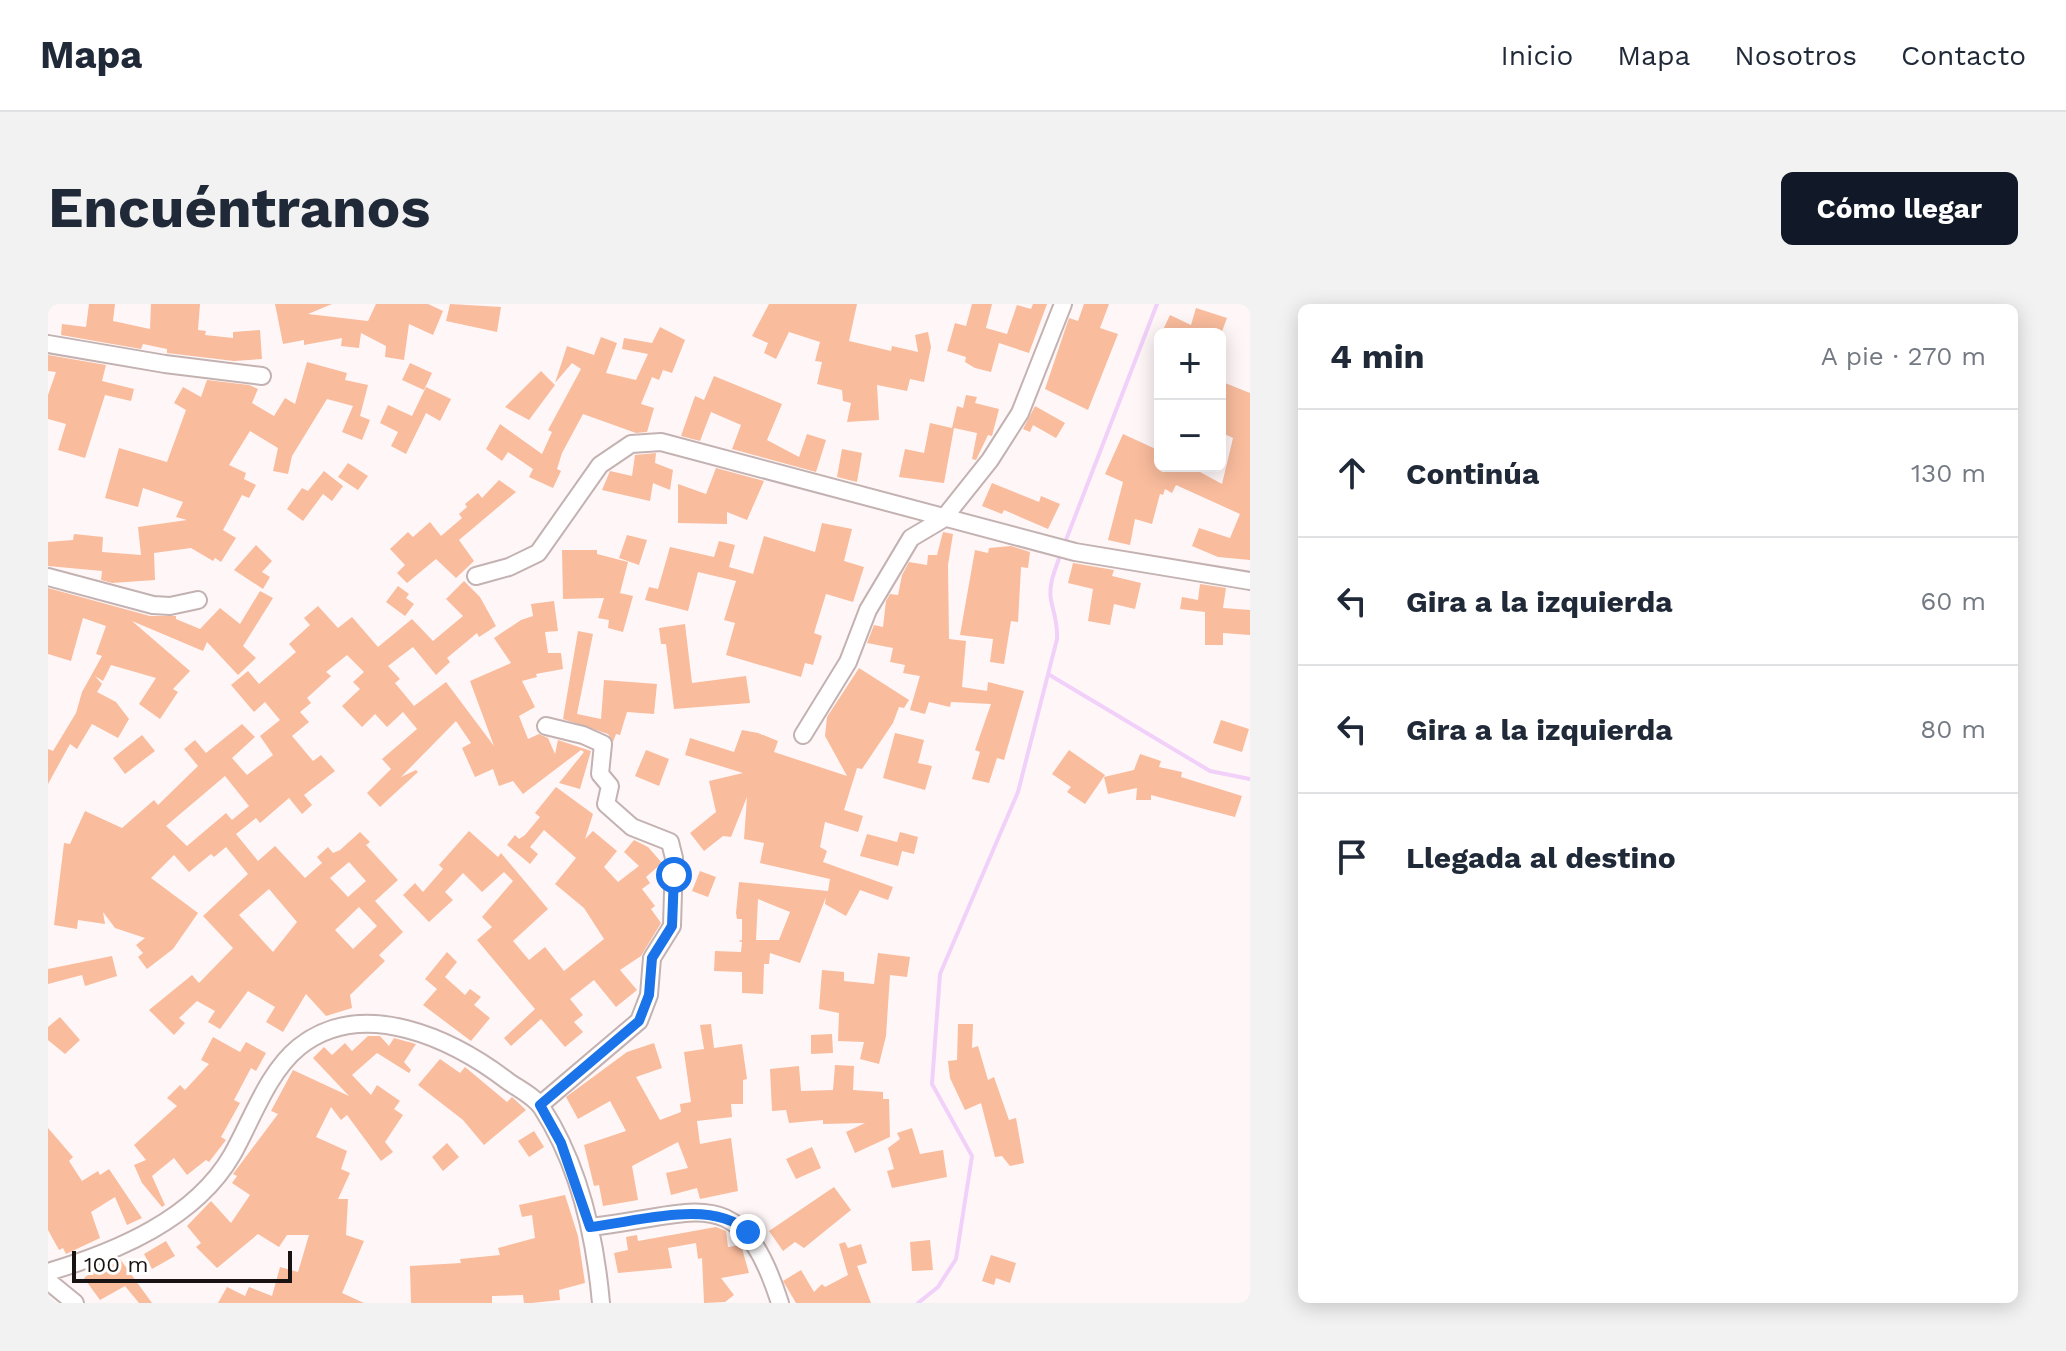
<!DOCTYPE html>
<html lang="es">
<head>
<meta charset="utf-8">
<style>
	body { margin:0; font-family:"Work Sans",sans-serif; background:#f2f2f3; color:#1f2937 }
	.controls { position:absolute; right:24px; top:24px; display:grid; overflow:hidden; border-radius:12px; box-shadow:0 4px 20px #0003 }
	.controls button { width:72px; height:72px; display:grid; place-items:center; padding:0; border:0; border-bottom:2px solid #e0e1e3; background:#fff; color:#1f2937; font:40px sans-serif }
	.scale { position:absolute; left:24px; bottom:20px; width:220px; box-sizing:border-box; padding-left:8px; border:4px solid #1a1313; border-top:0; font-size:22px; line-height:28px; white-space:nowrap; color:#1a1313; -webkit-text-stroke:6px #fff; paint-order:stroke }
	.stop { position:absolute; width:24px; height:24px; margin:-18px; border:6px solid #1a73e8; border-radius:50%; background:#fff }
	.stop.end { background:#1a73e8; border-color:#fff; box-shadow:0 2px 8px #0008 }
	.list { margin:0; padding:0; list-style:none }
	h2 { display:flex; justify-content:space-between; align-items:center; height:104px; margin:0; padding:0 32px; font-size:34px }
	h2 small { font-size:26px; font-weight:400; color:#747a83 }
	.list li { display:grid; grid-template-columns:52px 1fr auto; gap:24px; align-items:center; box-sizing:border-box; height:128px; padding:0 32px; border-top:2px solid #e0e1e3 }
	.list b { display:block; font-size:30px; white-space:nowrap }
	.list em { font-size:26px; font-style:normal; color:#747a83 }
	.icon { flex:none; width:44px; height:44px; fill:none; stroke:currentColor; stroke-width:2; stroke-linecap:round; stroke-linejoin:round }
	.map { position:relative; flex:none; width:1202px; height:999px; overflow:hidden; border-radius:12px }
	header { display:flex; align-items:center; gap:48px; box-sizing:border-box; height:112px; padding:0 40px; background:#fff; border-bottom:2px solid #e0e1e3 }
	header strong { font-size:38px }
	nav { display:flex; gap:44px; margin-inline-start:auto; font-size:28px }
	.intro { display:flex; align-items:center; justify-content:space-between; box-sizing:border-box; height:192px; padding:0 48px }
	h1 { margin:0; font-size:56px }
	.button { padding:20px 36px; border-radius:12px; background:#111827; color:#fff; font-size:28px; font-weight:700 }
	main { display:flex; gap:48px; padding:0 48px }
	aside { flex:1; background:#fff; border-radius:12px; box-shadow:0 4px 20px #0003 }
	.map>svg:first-child { display:block }
	.lines { fill:none; stroke-linecap:round; stroke-linejoin:round }
	.stream { stroke:#f1d0f9; stroke-width:4 }
	.building { fill:#f9bc9d; fill-rule:evenodd }
	.minor-casing { stroke:#c4b2b2; stroke-width:20 }
	.minor { stroke:#fff; stroke-width:16 }
	.route { stroke:#1a73e8; stroke-width:10 }
</style>
</head>
<body>
<header>
<strong>Mapa</strong>
<nav><a>Inicio</a><a>Mapa</a><a>Nosotros</a><a>Contacto</a></nav>
</header>
<div class="intro"><h1>Encuéntranos</h1><a class="button">Cómo llegar</a></div>
<main>
<div class="map">
<svg width="1202" height="999" viewBox="0 0 1202 999">
	<rect width="100%" height="100%" fill="#fff7f7"/>
	<g class="lines">
		<path class="stream" d="M1016,241L1109,0
			M1000,370L1162,467L1202,475
			M870,999L890,983L908,955L924,852L884,780L892,670L970,488L1009,335C1010,319 1006,311 1003,296C1000,280 1008,264 1013,249"/>
	</g>
	<path class="building" d="M41,0H67L65,17L102,25L103,0H152L150,26L158,27L157,31L185,34V28L212,26L214,55L186,57L119,49V45L95,40L93,45L13,31L14,20L38,23Z
		M227,0H284L260,10L320,17L328,0H380L395,7L385,31L361,20L356,56L337,53L338,42L313,29L311,44L293,42L294,34L256,41V36L235,40Z
		M402,0L453,3L449,28L398,17Z
		M721,0H809L801,37L843,47L844,42L870,48L867,31L880,28L883,43L876,78L862,75L859,87L829,81L831,116L799,118L803,99L795,97L794,86L769,80L774,58L767,57L772,38L741,28L728,55L716,49L720,39L704,32Z
		M924,0H944L938,24L959,30L969,1L983,5L985,0H999L981,49L951,39L943,68L927,64L917,58L918,53L899,47L907,19L918,22Z
		M1036,0H1061L1052,24L1070,30L1040,106L997,85L1021,14L1030,17Z
		M1148,4L1179,14L1173,30H1113L1122,11L1143,21Z
		M612,23L637,36L624,69L615,66L611,76L604,73L593,100L606,104L599,128L588,129L535,110L514,149L509,165L513,167L505,184L481,173L485,165L460,148L454,157L438,145L452,120L494,150L504,128L500,126L533,65L524,59L507,79L519,42L546,51L553,33L569,39L558,69L588,76L600,50L574,45L576,34L604,39Z
		M0,51L58,61L54,77L86,85L83,97L57,91L37,154L10,146L18,120L0,115V91L8,68L0,67Z
		M259,58L299,69L297,76L320,81L312,112L322,116L314,136L294,128L305,102L279,95L244,152L240,170L225,167L230,144L202,127L181,161L198,169L196,175L208,181L201,194L194,191L175,226L188,234L173,258L167,254L165,257L143,244L106,249L107,276L64,279L53,276L54,267L0,262V238L25,236L26,230L55,233L54,248L93,251L90,223L139,216L128,213L135,198L95,184L90,203L57,194L71,144L119,158L138,106L126,99L135,83L153,93L159,76L201,81L210,85L204,99L226,112L237,94L247,100Z
		M362,59L384,69L376,86L354,76Z
		M493,67L507,81L481,116L457,103Z
		M666,72L734,100L719,136L751,153L759,130L778,136L768,168L684,145L693,121L663,108L652,137L633,132L647,92L656,96Z
		M1172,77L1202,89V256L1170,253L1144,242L1151,224L1182,234L1192,210L1128,181L1124,189L1117,185L1115,191L1112,190L1104,220L1087,215L1082,241L1060,236L1075,178L1057,170L1075,130L1112,147V162H1130L1141,167L1143,163L1174,180L1185,134L1172,128Z
		M378,83L403,95L392,117L378,109L358,150L343,142L350,128L332,119L340,101L364,112Z
		M918,91L929,93L927,99L951,105L944,132L940,131L928,156L924,155L929,129L906,124L896,179L851,173L857,145L876,149L882,119L904,124L909,102L915,104Z
		M987,102L1017,119L1008,134L985,121L982,128L975,125Z
		M794,145L814,149L809,178L789,173Z
		M608,149L607,159L625,166L622,186L605,179L602,197L554,186L562,167L584,172L587,151Z
		M300,159L320,172L310,186L290,173Z
		M668,164L716,177L699,216L679,208V220L630,219V180L658,190Z
		M276,167L295,182L284,197L275,190L255,217L239,205L254,184L260,187Z
		M451,176L468,188L411,236L426,257L408,274L388,255L359,279L349,269L357,261L342,245L360,228L365,233L382,218L393,232L414,214L411,210L419,203L417,200L430,189L434,194Z
		M944,179L991,198L993,192L1012,200L1000,225L956,206L954,210L934,202Z
		M774,219L804,225L796,257L816,263L805,298L778,290L766,329L774,332L765,361L757,359L753,373L678,351L687,319L676,316L688,277L650,268L640,307L597,296L601,283L610,285L622,243L666,253L671,237L687,241L681,263L705,270L716,232L767,248Z
		M895,228L905,230L900,261L901,335L918,337L914,383L939,387L940,378L976,387L956,456L949,454L941,479L924,475L932,448L927,446L943,400L903,398L902,403L881,398L877,410L862,406L872,372L855,369L857,361L842,358L845,344L819,339L826,321L835,323L838,297L842,290L850,291L854,271L861,258L879,261L880,251H889Z
		M579,231L599,236L591,261L571,254Z
		M208,241L224,257L214,268L222,273L215,285L186,266Z
		M963,242L982,248L980,264L973,263L970,318L963,317L956,360L942,358L945,335L912,331L927,246L940,249L941,244Z
		M514,246H549V250L580,258L572,289L585,292L575,328L560,324L561,316L550,314L556,294L515,295Z
		M1025,259L1066,266L1064,272L1093,279L1087,305L1066,300L1062,321L1040,317L1045,285L1020,279Z
		M416,277L432,293L448,322L431,333L429,329L399,354L402,358L388,371L365,343L340,362L352,375L347,379L366,402L398,378L446,442L422,377L463,359L446,334L473,316L485,312L483,300L506,297L510,327L497,328L500,349H513L515,365L488,370L489,373L474,377L487,403L471,412L480,435L491,430L500,434L507,450L510,436L543,447L532,485L511,479L536,448L533,446L475,490L465,477L451,482L445,465L427,473L414,444L423,439L408,417L353,473L368,466L370,468L332,503L319,489L343,465L334,455L369,425L355,408L339,423L327,410L314,423L294,402L312,385L305,378L316,368L299,351L278,368L283,372L259,394L263,399L252,408L261,418L244,432L265,457L273,451L287,467L256,491L264,501L254,510L241,494L212,519L208,514L188,530L210,557L227,542L257,574L274,559L269,553L280,543L285,549L292,546L312,528L322,538L318,541L350,576L327,597L355,628L331,651L337,657L302,691L304,704L278,712L258,690L235,728L218,718L227,703L200,687L172,725L160,718L167,707L149,697L131,714L137,719L126,731L101,706L144,671L151,679L185,644L155,612L200,570L178,543L166,553L163,550L141,568L126,551L103,574L150,609L125,645L99,665L90,653L95,649L88,641L97,634L67,624L55,608L57,620L30,616L29,625L6,621L16,539L22,540L37,507L74,524L106,496L110,501L150,462L136,445L147,436L158,449L194,420L207,433L184,454L199,471L225,451L212,432L232,416L217,398L206,408L183,381L200,367L211,380L248,348L241,340L262,321L256,314L270,302L290,324L304,313L330,343L364,315L385,337L415,312L398,295ZM177,472L201,502L184,516L178,509L139,542L118,522ZM301,558L318,577L300,593L282,574ZM221,585L249,618L225,648L191,611ZM311,603L329,622L305,645L287,626Z
		M1152,280L1178,284L1175,304L1202,306V331L1175,329V341H1157V308L1132,305L1134,293L1150,296Z
		M350,282L361,290L358,294L366,300L357,312L338,298Z
		M0,284L102,312H128V315L152,325L172,304L192,320L212,287L225,294L195,342L208,354L190,371L159,338L155,347L84,317L142,367L125,385L130,388L112,415L91,400L108,374L63,361L55,377L47,372L54,380L49,388L68,398L81,415L70,434L44,420L29,445L22,440L0,480V445L5,447L28,409L34,388L54,352L48,350L58,322L35,314L23,357L0,350Z
		M637,320L644,379L698,372L702,399L626,405L618,340H613L611,324Z
		M530,327L545,330L529,410L553,415L556,376L609,380L606,410L579,408L572,431L568,430L565,438L560,430L515,415Z
		M811,364L861,396L856,404L851,403L845,419L814,465L809,464L796,506L815,512L810,528L777,518L772,543L779,547L775,558L845,583L840,596L812,586L798,612L777,600L778,593L752,659L722,649L721,660H716L715,690L694,689V668L666,667L667,647L693,648L694,638L690,637L694,636V615H689L688,609L691,578L780,587L782,575L712,559L716,539L696,535L699,493L683,533L675,532L656,547L642,529L668,508L661,477L695,469L637,451L642,434L686,448L694,426L710,429L730,437L726,448L799,472L777,432L779,413ZM710,595L742,608L731,636H708Z
		M1173,416L1201,425L1194,448L1165,439Z
		M847,429L876,436L870,459L884,462L877,486L835,474Z
		M94,431L107,447L77,470L65,454Z
		M598,446L621,455L611,482L587,472Z
		M1021,446L1057,471L1037,500L1019,488L1023,483L1004,470Z
		M1092,450L1113,457L1111,463L1134,468L1133,473L1194,492L1187,513L1103,491V496H1088L1089,484L1060,490L1056,473L1086,466Z
		M508,483L545,510L537,535L545,527L569,547L556,563L570,578L591,562L576,548L586,536L600,543L614,559L598,573L602,579L594,585L607,602L603,605L613,619L593,652L572,666L589,686L568,703L546,676L522,695L535,711L526,718L535,728L517,743L493,715L463,742L456,734L487,705L429,636L444,623L434,613L465,577L456,568L434,588L415,569L397,588L405,596L381,618L355,591L367,579L375,588L395,565L391,561L421,527L450,553L453,549L500,605L465,637L481,656L497,643L516,667L556,635L536,604L507,580L528,554L496,526L482,543L490,550L482,560L459,541L467,531L471,535L477,531L492,513L487,509Z
		M852,528L870,533L866,550L854,547L850,562L812,552L819,530L849,538Z
		M652,567L668,573L660,593L644,587Z
		M399,648L409,658L397,673L417,691L422,685L433,693L426,701L442,714L423,737L375,701L389,685L377,675Z
		M830,649L862,653L859,673L842,671L838,732L831,760L812,755L816,738L790,737L791,709L771,705L774,666L796,668V677L826,680Z
		M64,652L69,672L37,682L34,671L0,680V665Z
		M12,713L32,736L17,750L0,736V723Z
		M663,720L666,744L694,740L699,775L695,776V800H683L684,813L649,817L652,840L683,834L690,887L652,895L649,884L623,891L618,869L640,864L630,838L584,862L590,896L555,902L551,881L546,882L536,841L578,827L562,797L530,815L518,793L579,748L606,739L614,764L588,773L612,816L633,808L632,800L643,798L636,748L656,745L652,721Z
		M910,720H925L924,744L930,742L940,776L946,773L961,816L968,814L976,859L962,862L954,852L947,853L933,799L917,806L902,774L900,757L909,756Z
		M784,730L785,749L763,750V731Z
		M320,732H332L341,742L346,734L368,740L356,758L363,766L361,769L329,749L304,771L323,791L329,781L352,797L346,805L355,811L337,838L345,848L333,857L299,811L293,816L283,803L268,833L299,847L293,865L302,869L290,895H300L298,931L316,937L294,989L316,999H170L179,983L197,992L201,983L224,992L232,963L250,968L261,931H239L231,943L210,930L169,964L148,943L153,939L139,922L163,897L183,919L202,891L184,879L189,872L185,870L230,810L223,807L245,766L301,792L265,754L276,743L284,751L297,739L304,747Z
		M165,733L192,748L198,738L218,749L208,767L203,764L186,796L192,799L173,833L178,836L161,858L158,856L139,871L126,854L104,872L117,901L114,903L94,879L86,861L98,856L86,841L129,802L119,794L132,781L137,786L161,760L153,756Z
		M392,755L412,769L417,763L459,798L464,793L478,806L436,841L415,816L370,781Z
		M787,761L806,762L805,786L835,788V795H841L842,833L807,849L798,828L817,819L775,820V816L741,819L738,806L724,807L722,765L751,762L753,787L785,786Z
		M0,824L25,853L21,857L34,877L50,867L52,871L61,865L94,914L79,921L67,893L43,908L52,934L18,950L15,944L11,946L0,926Z
		M864,824L872,850L895,846L899,873L844,884L839,867L846,865L840,844L852,835L849,829Z
		M486,827L496,843L481,853L470,837Z
		M399,839L411,853L395,867L384,853Z
		M764,843L773,864L748,875L738,855Z
		M786,883L803,906L756,944L747,938L735,947L721,927Z
		M517,891L530,932L537,979L511,986L512,996L484,999H476L475,991L444,992V999H363L362,962L413,959L412,955L452,951L450,944L487,934L484,911L474,913L471,901Z
		M668,923L678,927L680,943L693,941L701,969L673,974L686,991L677,998L656,999L654,954L650,955L648,939L620,944L624,964L570,969L566,949L580,946L578,933L589,931L590,937Z
		M882,936L885,966L864,967L862,938Z
		M118,937L127,952L104,965L96,950Z
		M797,938L800,944L813,940L819,959L809,962L823,999H748L735,977L753,966L766,988L774,980L777,983L800,971L791,940Z
		M943,951L968,959L962,979L948,974L946,981L934,977Z
		M72,955L104,999H91L77,982L52,996L36,974L50,963L54,968Z"/>
	<g class="lines">
		<defs>
			<path id="minor" d="M0,40L117,60L214,72
				M428,272L461,263L490,249L552,161L583,140L613,138L1027,248L1202,277
				M0,273L105,301L122,302L150,296
				M755,431L800,358L820,306L863,234L895,215L942,156L972,109L1015,0
				M492,801L591,717L601,691L604,654L624,622L626,554L622,538L584,523L558,500L562,482L552,470L555,440L535,431L498,422
				M542,923C649,911 692,874 732,999
				M0,968C68,948 147,915 184,851C204,816 219,769 251,743C315,692 405,735 461,778C471,785 487,793 494,804C531,861 547,932 553,999
				M0,977L27,999"/>
		</defs>
		<use href="#minor" class="minor-casing"/>
		<use href="#minor" class="minor"/>
	</g>
	<g class="lines">
		<path class="route" d="M626,571L624,622L604,654L601,691L591,717L492,801L513,839L542,923C589,918 664,894 700,928"/>
	</g>
</svg>
<div class="controls">
<button>+</button>
<button>−</button>
</div>
<div class="scale">100 m</div>
<div class="stop" style="left:626px;top:571px"></div>
<div class="stop end" style="left:700px;top:928px"></div>
</div>
<aside>
<h2>4 min<small>A pie · 270 m</small></h2>
<ul class="list">
<li><svg class="icon" aria-label="ahead" viewBox="0 0 24 24"><path d="M12 20V5M6 11l6-6 6 6"/></svg><div><b>Continúa</b></div><em>130 m</em></li>
<li><svg class="icon" aria-label="left" viewBox="0 0 24 24"><path d="M17 20v-9H6M10 6l-5 5 5 5"/></svg><div><b>Gira a la izquierda</b></div><em>60 m</em></li>
<li><svg class="icon" aria-label="left" viewBox="0 0 24 24"><path d="M17 20v-9H6M10 6l-5 5 5 5"/></svg><div><b>Gira a la izquierda</b></div><em>80 m</em></li>
<li><svg class="icon" aria-label="arrive" viewBox="0 0 24 24"><path d="M6 21V4h12l-3 4 3 4H6"/></svg><div><b>Llegada al destino</b></div></li>
</ul>
</aside>
</main>
</body>
</html>
